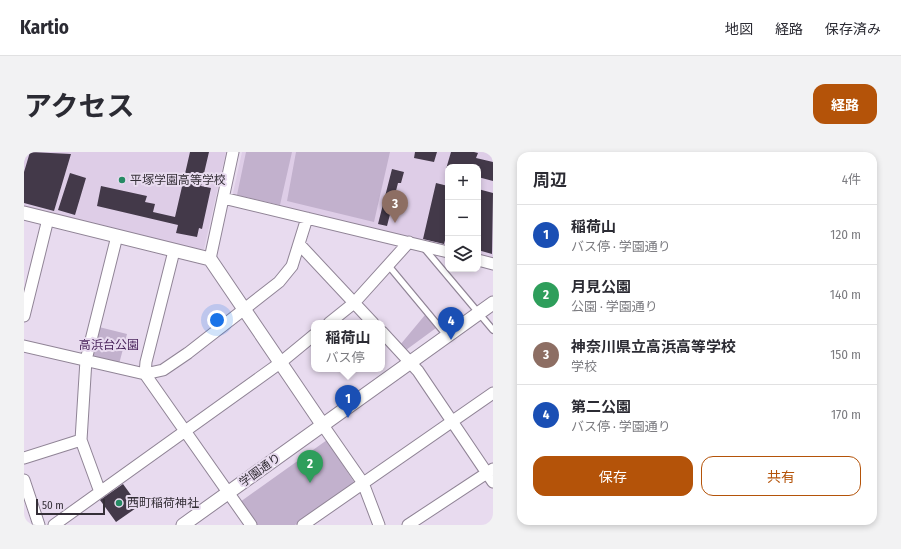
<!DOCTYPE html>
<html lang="ja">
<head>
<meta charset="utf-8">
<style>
	body { margin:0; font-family:"Fira Sans Condensed","Noto Sans JP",sans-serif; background:#f2f2f3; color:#2b2b33 }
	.controls { position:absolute; right:12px; top:12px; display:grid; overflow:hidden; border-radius:8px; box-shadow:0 2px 6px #0003 }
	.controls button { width:36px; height:36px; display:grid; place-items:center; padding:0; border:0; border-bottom:1px solid #e1e1e2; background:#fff; color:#2b2b33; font:20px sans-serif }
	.scale { position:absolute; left:12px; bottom:10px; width:69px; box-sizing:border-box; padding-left:4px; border:2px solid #342f37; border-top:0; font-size:11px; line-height:14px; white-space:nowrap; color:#342f37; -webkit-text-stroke:3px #e8dbef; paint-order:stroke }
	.you { position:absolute; left:193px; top:168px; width:14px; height:14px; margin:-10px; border:3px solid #fff; border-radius:50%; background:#1a73e8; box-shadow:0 0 0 6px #1a73e833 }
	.badge { display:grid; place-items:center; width:26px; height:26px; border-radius:50%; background:#b45309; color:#fff; font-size:13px; font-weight:700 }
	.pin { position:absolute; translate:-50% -33px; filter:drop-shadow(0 1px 2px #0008) }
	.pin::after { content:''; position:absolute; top:21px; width:14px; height:12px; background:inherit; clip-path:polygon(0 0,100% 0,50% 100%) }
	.popup { position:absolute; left:287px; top:168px; width:74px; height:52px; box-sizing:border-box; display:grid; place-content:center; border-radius:8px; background:#fff; filter:drop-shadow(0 1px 3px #0005); font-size:13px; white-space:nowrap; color:#7c7c81 }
	.popup b { font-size:15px; color:#2b2b33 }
	.popup::after { content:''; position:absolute; left:50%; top:100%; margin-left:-8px; border:8px solid transparent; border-top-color:#fff }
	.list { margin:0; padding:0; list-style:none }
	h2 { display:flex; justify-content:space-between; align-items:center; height:52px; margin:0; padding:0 16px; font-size:17px }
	h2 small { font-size:13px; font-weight:400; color:#7c7c81 }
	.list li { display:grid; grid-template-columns:26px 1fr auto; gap:12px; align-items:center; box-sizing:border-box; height:60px; padding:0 16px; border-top:1px solid #e1e1e2 }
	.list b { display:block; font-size:15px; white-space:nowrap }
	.list p { margin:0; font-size:13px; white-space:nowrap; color:#7c7c81 }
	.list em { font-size:13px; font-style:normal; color:#7c7c81 }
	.actions { display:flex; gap:8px; padding:12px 16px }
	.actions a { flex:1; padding:9px 0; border:1px solid #b45309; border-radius:12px; text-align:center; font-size:14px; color:#b45309 }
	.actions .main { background:#b45309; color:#fff }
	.icon { flex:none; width:22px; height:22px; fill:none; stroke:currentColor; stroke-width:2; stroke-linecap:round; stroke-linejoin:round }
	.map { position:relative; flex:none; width:469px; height:373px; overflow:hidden; border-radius:12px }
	header { display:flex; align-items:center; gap:24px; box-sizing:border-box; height:56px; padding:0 20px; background:#fff; border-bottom:1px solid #e1e1e2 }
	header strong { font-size:19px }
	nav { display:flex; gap:22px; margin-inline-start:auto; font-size:14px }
	.intro { display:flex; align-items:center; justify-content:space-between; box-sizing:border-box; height:96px; padding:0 24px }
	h1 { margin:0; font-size:28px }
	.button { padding:10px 18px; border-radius:12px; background:#b45309; color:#fff; font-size:14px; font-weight:700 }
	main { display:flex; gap:24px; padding:0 24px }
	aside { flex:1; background:#fff; border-radius:12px; box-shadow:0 2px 6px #0003 }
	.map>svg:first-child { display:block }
	.built { fill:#decde7 }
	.green { fill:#c2b1cd }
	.building { fill:#433949 }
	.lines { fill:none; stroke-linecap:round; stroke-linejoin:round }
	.service-casing { stroke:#908496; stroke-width:8 }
	.minor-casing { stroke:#908496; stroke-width:13 }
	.tertiary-casing { stroke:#908496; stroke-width:15 }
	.service { stroke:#fff; stroke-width:5.5 }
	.minor { stroke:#fff; stroke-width:11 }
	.tertiary { stroke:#fff; stroke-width:13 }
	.poi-dot { fill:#268a64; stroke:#e8dbef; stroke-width:1.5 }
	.labels { text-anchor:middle; stroke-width:4; stroke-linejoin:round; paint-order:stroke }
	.poi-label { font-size:12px; fill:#342f37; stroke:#e8dbef; text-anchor:start }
	.park-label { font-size:12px; fill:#4b265d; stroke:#e8dbef }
	.street-label { font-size:12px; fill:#342f37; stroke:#e8dbef }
</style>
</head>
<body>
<header>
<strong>Kartio</strong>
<nav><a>地図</a><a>経路</a><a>保存済み</a></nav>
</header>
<div class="intro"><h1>アクセス</h1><a class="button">経路</a></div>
<main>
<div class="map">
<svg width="469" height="373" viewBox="0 0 469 373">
	<rect width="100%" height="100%" fill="#e8dbef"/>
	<path class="built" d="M0,0H202L180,97L176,98L0,57Z
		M218,0H469V107L454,103V15H424V96L211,46L209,41Z"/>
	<path class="green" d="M222,0H268L256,53L213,43Z
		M272,0H366L350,70L263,49Z
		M401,163L412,176L382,198L376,193Z
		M75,175L103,182L95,212L67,205Z
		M303,288L330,330V332L271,373H232L216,350Z"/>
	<path class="building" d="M6,0L47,2L30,59L0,51V20Z
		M166,0H185L177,34L187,36L178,77L175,76L173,85L152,81L154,73L73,54L77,34L123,44L121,50L131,52L129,60L151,65Z
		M391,0H413L410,10L390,6Z
		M427,0H450L454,1L452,6L469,10V29L454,25V15H424V18L422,17Z
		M368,17L380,20L377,31H374L363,74L354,72Z
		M46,21L62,26L51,63L34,58Z
		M412,31L424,34V77L420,92L399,87Z
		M454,37L469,41L468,102L454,98Z
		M99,332L115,354L92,370L76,348Z"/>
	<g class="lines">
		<defs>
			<path id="service" d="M400,96L469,178
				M364,113L423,184"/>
			<path id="minor" d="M199,46L424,100
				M276,93L349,171
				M150,99L122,210L121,222L227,373
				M186,107L209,0
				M454,108L469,112
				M0,164L24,67
				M305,171L330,151L385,90
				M358,180L394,219L469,330
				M0,194L121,222L139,218L164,201L255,130L268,114L283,66
				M298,272L339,331L355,373
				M0,306L57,288
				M0,328L15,373
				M76,340L57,288L62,208L93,84
				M30,373L256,211L290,183
				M279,373L469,241
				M384,373L469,317"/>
			<path id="tertiary" d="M0,61L186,107L298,272
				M159,373L469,151"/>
		</defs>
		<use href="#service" class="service-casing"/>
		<use href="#minor" class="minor-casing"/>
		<use href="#tertiary" class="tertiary-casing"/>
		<use href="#service" class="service"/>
		<use href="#minor" class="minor"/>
		<use href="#tertiary" class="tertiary"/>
	</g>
	<g class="poi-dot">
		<circle cx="98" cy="28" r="4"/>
		<circle cx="95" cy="351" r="4"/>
	</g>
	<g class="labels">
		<g class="poi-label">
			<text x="106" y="32">平塚学園高等学校</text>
			<text x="103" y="355">西町稲荷神社</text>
		</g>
		<g class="park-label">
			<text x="85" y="197">高浜台公園</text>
		</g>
		<g class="street-label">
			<text transform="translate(236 318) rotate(-36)" y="4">学園通り</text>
		</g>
	</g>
</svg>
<div class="controls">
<button>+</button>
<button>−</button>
<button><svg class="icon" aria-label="layers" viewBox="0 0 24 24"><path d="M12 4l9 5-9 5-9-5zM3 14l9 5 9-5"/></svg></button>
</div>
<div class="scale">50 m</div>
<div class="you"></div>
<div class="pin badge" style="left:324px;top:266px;background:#1a4fb4">1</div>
<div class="popup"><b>稲荷山</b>バス停</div>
<div class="pin badge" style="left:286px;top:331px;background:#2e9e5b">2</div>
<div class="pin badge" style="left:371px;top:71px;background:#8d6e63">3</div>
<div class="pin badge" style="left:427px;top:188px;background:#1a4fb4">4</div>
</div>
<aside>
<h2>周辺<small>4件</small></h2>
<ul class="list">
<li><span class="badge" style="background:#1a4fb4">1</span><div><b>稲荷山</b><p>バス停 · 学園通り</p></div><em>120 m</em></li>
<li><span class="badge" style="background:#2e9e5b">2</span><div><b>月見公園</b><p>公園 · 学園通り</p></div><em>140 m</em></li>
<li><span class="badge" style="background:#8d6e63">3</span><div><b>神奈川県立高浜高等学校</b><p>学校</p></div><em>150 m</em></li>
<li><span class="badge" style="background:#1a4fb4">4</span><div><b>第二公園</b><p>バス停 · 学園通り</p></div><em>170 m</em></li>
</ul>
<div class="actions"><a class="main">保存</a><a>共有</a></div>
</aside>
</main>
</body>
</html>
